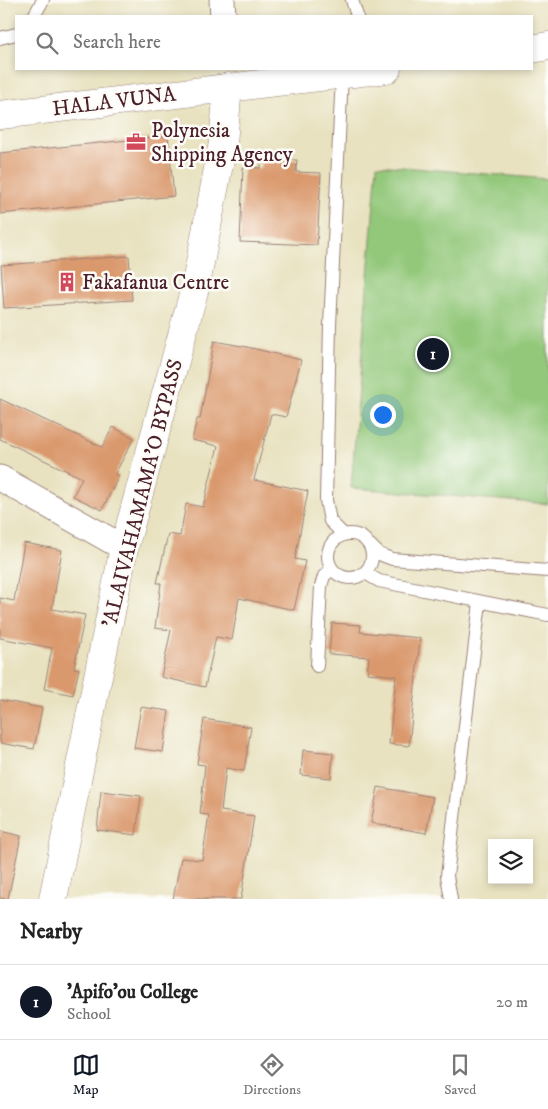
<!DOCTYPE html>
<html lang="en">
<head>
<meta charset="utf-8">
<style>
	body { margin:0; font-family:"IM FELL DW Pica",serif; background:#f6f6f6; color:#222 }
	.controls { position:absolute; right:15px; bottom:15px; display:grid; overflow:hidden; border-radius:0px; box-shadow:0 2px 8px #0003 }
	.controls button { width:45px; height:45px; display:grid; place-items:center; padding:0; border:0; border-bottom:1px solid #e0e0e0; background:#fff; color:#222; font:25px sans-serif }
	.you { position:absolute; left:382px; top:414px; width:18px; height:18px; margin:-12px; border:4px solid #fff; border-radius:50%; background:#1a73e8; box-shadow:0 0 0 8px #1a73e833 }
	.badge { display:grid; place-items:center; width:32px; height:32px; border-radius:50%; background:#111827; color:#fff; font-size:16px; font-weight:700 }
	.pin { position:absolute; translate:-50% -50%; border:2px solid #fff; box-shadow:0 1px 5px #0006 }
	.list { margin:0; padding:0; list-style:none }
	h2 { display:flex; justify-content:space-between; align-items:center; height:65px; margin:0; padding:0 20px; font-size:21px }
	h2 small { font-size:16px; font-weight:400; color:#767676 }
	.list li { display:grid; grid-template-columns:32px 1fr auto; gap:15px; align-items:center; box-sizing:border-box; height:75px; padding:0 20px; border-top:1px solid #e0e0e0 }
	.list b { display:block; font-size:19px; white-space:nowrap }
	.list p { margin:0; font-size:16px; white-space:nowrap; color:#767676 }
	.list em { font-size:16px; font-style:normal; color:#767676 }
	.icon { flex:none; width:28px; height:28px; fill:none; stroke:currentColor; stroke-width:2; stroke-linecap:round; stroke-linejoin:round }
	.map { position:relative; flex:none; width:548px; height:899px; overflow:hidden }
	.search { position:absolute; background:#fff; box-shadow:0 2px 8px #0003; left:15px; right:15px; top:15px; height:55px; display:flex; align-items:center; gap:12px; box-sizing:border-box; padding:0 18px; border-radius:0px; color:#767676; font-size:19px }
	.sheet { height:140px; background:#fff }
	nav { display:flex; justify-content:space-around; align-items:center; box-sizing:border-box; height:70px; border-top:1px solid #e0e0e0; background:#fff; font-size:14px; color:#767676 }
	nav a { display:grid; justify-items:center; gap:2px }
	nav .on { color:#111827 }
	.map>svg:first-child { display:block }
	.park { fill:#93c87a; stroke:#6e7452 }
	.building { fill:#da996d }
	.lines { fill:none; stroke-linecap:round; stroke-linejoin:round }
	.lane-casing { stroke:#998076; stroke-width:14 }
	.street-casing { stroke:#998076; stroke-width:27 }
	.secondary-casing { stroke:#998076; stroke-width:29 }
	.lane { stroke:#fff; stroke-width:12 }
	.street { stroke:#fff; stroke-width:25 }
	.secondary { stroke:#fff; stroke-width:28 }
	.labels { text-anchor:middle; stroke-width:5; stroke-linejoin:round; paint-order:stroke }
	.street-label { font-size:21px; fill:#4a1f2b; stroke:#fdfcf7 }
	.poi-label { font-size:21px; fill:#4a1f2b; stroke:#fdfcf7; text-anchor:start }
</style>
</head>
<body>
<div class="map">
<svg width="548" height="899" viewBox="0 0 548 899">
	<rect width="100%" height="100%" fill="#fdfcf7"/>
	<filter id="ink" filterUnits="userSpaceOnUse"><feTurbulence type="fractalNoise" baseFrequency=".02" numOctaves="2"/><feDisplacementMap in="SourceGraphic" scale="10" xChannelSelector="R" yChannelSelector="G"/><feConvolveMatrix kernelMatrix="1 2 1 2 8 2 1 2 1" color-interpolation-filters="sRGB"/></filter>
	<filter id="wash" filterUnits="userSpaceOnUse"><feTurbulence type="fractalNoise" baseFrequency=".0096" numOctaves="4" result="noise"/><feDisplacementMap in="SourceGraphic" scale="20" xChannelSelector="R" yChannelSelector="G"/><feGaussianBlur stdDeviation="1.12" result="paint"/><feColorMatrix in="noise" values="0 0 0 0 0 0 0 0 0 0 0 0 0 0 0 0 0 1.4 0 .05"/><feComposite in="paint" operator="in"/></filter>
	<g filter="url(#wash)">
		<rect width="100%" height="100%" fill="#e8e2c0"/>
		<path class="park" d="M377,165L548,179V504L351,488Z"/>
		<g id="blocks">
			<path class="building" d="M168,136L174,196L0,214V153Z
				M261,159L297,160L296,172L321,173L317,245L240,242L243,167L261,168Z
				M129,256L132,300L4,308L1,265Z
				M214,341L247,347L301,360L286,417L271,414L254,480L308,491L295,559L305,561L294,610L239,598L232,640L216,637L205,687L161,677L171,630L155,628L161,583H157L168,534L180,536L186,504L203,507L218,446L192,440L197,419H200Z
				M0,399L102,447L113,427L134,438L115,474L119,476L102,510L73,496L82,478L0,439Z
				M24,543L62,550L52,609L85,615L74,668L79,669L73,695L44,689L52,648L0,638V598L14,601Z
				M332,623L361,625L360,632L420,638L409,746L389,744L396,676L367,673L369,657L329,654Z
				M0,700L42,708L34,749L0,743Z
				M141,707L169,711L163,752L134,748Z
				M204,719L251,727L244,771L226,768L221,811L254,816L241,899H173L181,858L202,860L209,815L200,814L205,765L197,764Z
				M303,750L333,753L331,778L301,775Z
				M378,787L433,797L426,833L371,823Z
				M101,791L141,796L136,835L97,830Z
				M0,831L21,836L8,899L0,898Z"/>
		</g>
	</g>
	<g filter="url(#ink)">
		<use href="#blocks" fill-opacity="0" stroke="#998076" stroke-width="1"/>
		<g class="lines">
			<defs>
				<path id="lane" d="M352,0L357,16
					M34,16L43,0
					M0,38L16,34
					M342,75L330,325L326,500L330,521L344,535
					M328 556a22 22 0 1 1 44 0a22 22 0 1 1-44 0Z
					M370,545L379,554L392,559L548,571
					M365,573L379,581L548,615
					M317,666L321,586L324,576L332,569
					M451,899L447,876L480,602"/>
				<path id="street" d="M222,0L223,16
					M0,478L124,548"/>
				<path id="secondary" d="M532,49L548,46
					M0,115L387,69
					M53,899L124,548L196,284L223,143L228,87"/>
			</defs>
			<use href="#lane" class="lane-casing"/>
			<use href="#street" class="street-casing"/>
			<use href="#secondary" class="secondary-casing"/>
			<use href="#lane" class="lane"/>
			<use href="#street" class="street"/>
			<use href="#secondary" class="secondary"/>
		</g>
	</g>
	<defs>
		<symbol id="office-bare" viewBox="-9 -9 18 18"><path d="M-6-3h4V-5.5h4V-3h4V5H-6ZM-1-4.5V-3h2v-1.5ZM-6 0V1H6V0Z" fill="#d1495b" stroke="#fdfcf7" stroke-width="2.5" paint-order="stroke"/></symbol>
		<symbol id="building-bare" viewBox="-9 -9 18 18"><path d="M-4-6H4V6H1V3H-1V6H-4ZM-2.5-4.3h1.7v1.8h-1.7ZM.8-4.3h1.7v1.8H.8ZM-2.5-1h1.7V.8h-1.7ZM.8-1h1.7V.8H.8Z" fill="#d1495b" stroke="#fdfcf7" stroke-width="2.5" paint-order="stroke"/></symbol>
	</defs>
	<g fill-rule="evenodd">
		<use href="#office-bare" x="122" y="128" width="28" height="28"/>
		<use href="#building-bare" x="53" y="268" width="28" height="28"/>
	</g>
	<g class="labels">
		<g class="street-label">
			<text transform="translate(114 101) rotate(-7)" y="7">HALA VUNA</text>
			<text transform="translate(142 493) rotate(-76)" y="7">'ALAIVAHAMAMA'O BYPASS</text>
		</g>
		<g class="poi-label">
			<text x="151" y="137">Polynesia<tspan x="151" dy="24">Shipping Agency</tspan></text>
			<text x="82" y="289">Fakafanua Centre</text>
		</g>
	</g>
</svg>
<div class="controls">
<button><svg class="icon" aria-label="layers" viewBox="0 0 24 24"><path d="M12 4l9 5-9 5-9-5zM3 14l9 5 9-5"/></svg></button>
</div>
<div class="you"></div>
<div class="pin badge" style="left:433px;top:354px">1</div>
<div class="search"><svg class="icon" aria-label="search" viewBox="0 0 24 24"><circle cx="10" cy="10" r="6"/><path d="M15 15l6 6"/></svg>Search here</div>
</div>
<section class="sheet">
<h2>Nearby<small></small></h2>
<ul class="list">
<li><span class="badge">1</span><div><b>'Apifo'ou College</b><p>School</p></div><em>20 m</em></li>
</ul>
</section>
<nav>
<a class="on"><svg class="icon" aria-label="map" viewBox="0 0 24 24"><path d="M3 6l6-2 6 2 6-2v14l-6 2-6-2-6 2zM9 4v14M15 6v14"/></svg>Map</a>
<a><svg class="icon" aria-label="directions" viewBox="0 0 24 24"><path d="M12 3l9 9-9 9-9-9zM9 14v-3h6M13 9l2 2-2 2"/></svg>Directions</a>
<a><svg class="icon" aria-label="saved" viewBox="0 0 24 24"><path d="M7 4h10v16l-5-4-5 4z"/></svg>Saved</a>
</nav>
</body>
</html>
